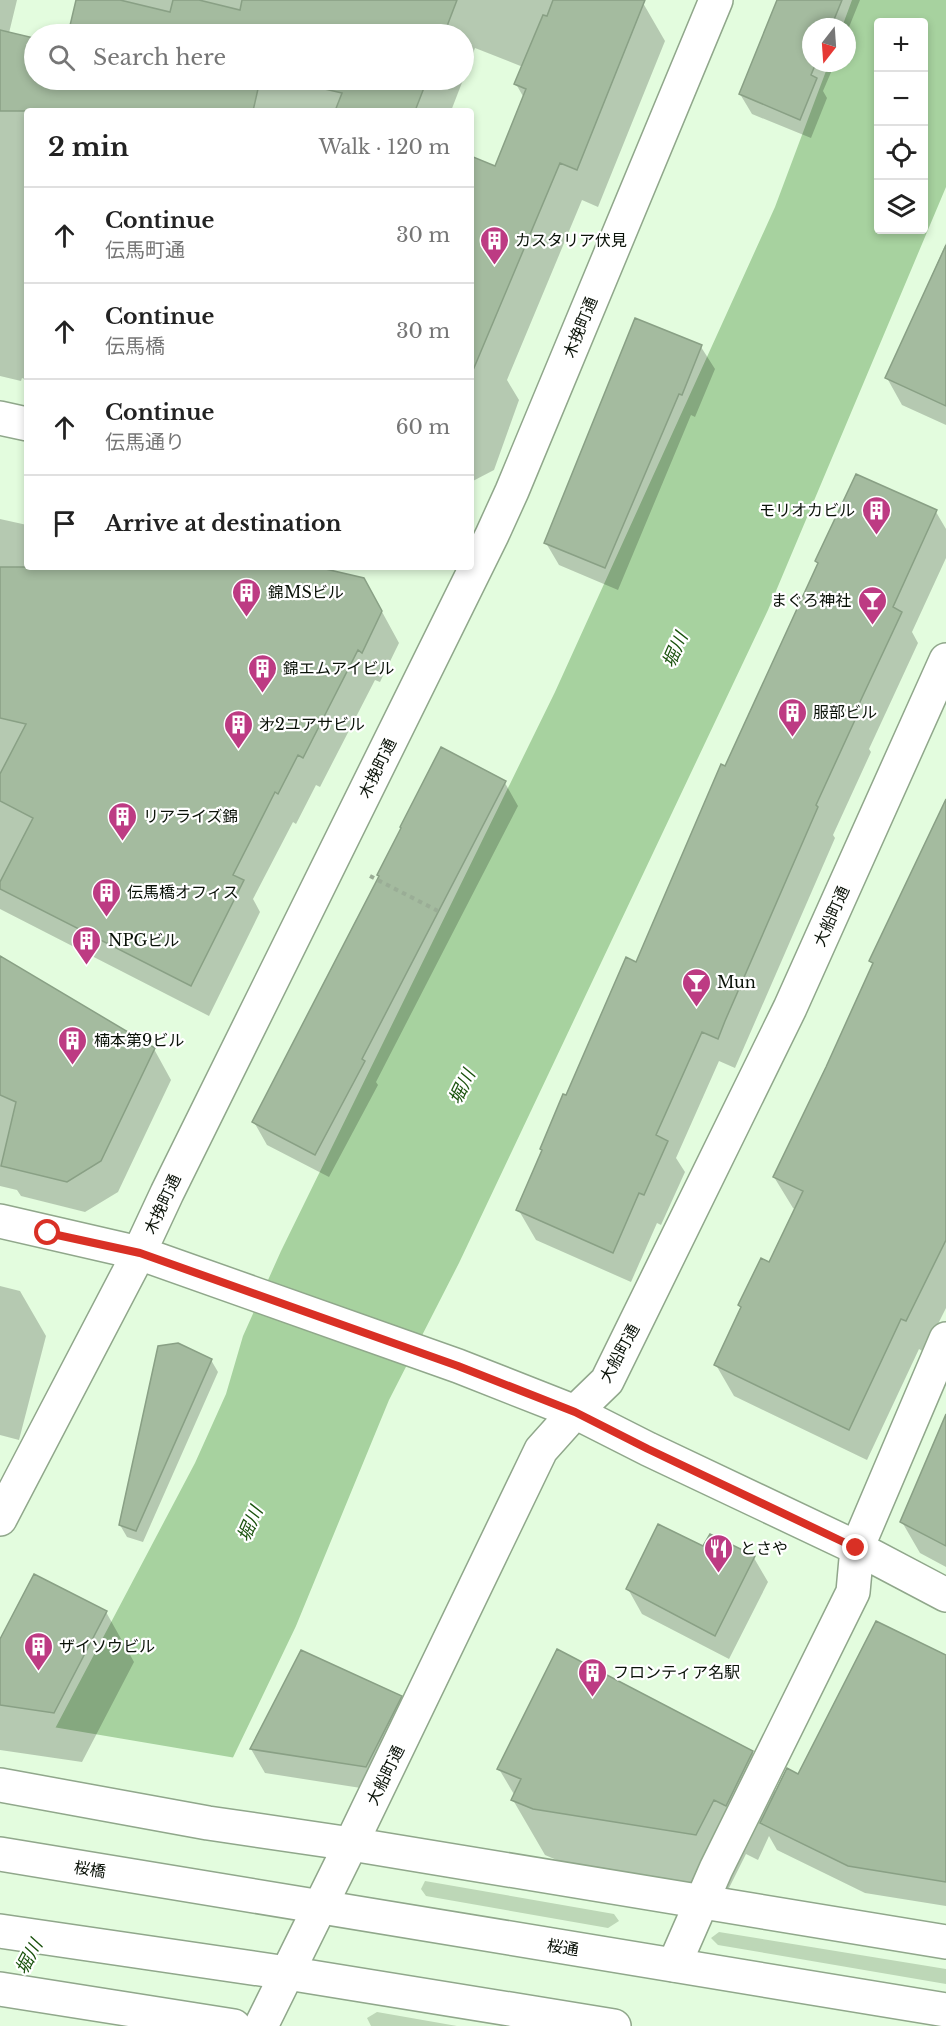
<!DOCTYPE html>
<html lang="en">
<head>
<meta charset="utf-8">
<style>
	body { margin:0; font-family:"Libre Baskerville","Noto Sans JP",serif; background:#f2f2f2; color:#222 }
	.controls { position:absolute; right:18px; top:18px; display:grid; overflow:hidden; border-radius:6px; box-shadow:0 3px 9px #0003 }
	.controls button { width:54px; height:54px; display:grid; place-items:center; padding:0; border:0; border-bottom:2px solid #e0e0e0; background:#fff; color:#222; font:30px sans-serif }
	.compass { position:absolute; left:802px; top:18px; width:54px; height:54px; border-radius:50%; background:#fff; box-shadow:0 3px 9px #0003; rotate:197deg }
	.stop { position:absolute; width:18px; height:18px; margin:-14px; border:4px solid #d93025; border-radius:50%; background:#fff }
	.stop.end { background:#d93025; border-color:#fff; box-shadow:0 2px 6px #0008 }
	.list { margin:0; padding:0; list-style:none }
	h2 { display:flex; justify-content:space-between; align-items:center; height:78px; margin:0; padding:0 24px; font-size:26px }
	h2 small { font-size:20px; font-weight:400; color:#767676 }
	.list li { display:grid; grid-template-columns:39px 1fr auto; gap:18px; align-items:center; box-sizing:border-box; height:96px; padding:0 24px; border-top:2px solid #e0e0e0 }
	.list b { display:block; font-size:22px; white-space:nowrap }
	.list p { margin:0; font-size:20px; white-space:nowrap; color:#767676 }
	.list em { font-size:20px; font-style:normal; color:#767676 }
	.icon { flex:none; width:33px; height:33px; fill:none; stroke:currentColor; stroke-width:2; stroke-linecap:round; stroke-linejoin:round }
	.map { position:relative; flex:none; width:946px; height:2026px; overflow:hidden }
	.search { position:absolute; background:#fff; box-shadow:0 3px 9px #0003; left:24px; top:24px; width:450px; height:66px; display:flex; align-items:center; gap:15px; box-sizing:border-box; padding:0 21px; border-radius:33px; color:#767676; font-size:22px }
	.panel { position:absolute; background:#fff; box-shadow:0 3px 9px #0003; left:24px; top:108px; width:450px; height:462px; border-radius:6px }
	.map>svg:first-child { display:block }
	.green { fill:#bdd7b7 }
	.water { fill:#a7d29f; fill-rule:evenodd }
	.pier { fill:#e3fcde }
	.shadow { fill:#0003 }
	.building { fill:#a4bb9f; stroke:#89a085; stroke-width:1.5 }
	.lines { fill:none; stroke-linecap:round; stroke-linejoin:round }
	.minor-casing { stroke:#90a78b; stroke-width:36 }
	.major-casing { stroke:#90a78b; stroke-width:36 }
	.path { stroke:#9aad96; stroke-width:4; stroke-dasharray:4.5 4.5; stroke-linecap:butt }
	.minor { stroke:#fff; stroke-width:33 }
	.major { stroke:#fff; stroke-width:33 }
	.route { stroke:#d93025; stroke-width:8 }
	.labels { text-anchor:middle; stroke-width:4.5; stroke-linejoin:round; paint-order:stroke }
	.poi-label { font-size:16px; fill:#0a1208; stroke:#fff; text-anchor:start }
	.street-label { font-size:16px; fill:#0a1208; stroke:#fff }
	.water-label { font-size:18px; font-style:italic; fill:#1a520d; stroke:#fff }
</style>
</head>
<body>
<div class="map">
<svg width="946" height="2026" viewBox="0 0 946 2026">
	<rect width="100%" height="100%" fill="#e3fcde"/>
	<path class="green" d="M425,1881L614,1914L619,1921L608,1928L426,1896L421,1889Z
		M719,1932L946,1969V1984L718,1945L711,1938Z
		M377,2012L457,2026H371L367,2018Z"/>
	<path class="water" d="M852,0H946V187L768,610L459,1263L389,1400L296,1626L157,1916L0,2026V1833L195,1463L226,1394L243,1336L281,1251L555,692L775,207L829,63H847V27H842ZM878,22H924V230H878Z"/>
	<path class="pier" d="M53,1727L236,1758L107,2026H0V1827Z"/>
	<path class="shadow" d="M0,0H17L9,33L34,39V80H463L451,111H27V380L22,378L21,381L0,376Z
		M78,0H635L643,3L665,41L598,207L582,200L507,380L519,400L494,470L471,482V157L496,168L524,98L516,84L523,67L475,48L464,78V34H69Z
		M779,0H860L847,32V27H811V63H835L823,91L827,98L811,138L752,114L740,94Z
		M946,243V425L902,405L887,378Z
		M636,320L701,347L715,369L695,417L691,415L618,590L559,565L546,543Z
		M936,512L946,529V558L912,632L918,643L869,749L871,752L833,835L835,838L735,1068L719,1061L676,1158L685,1172L661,1225L657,1223L631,1282L536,1240L518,1209L567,1097L637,964L726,768Z
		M0,519L27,525V567H310L381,610L399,643L380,682L375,680L320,787L316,785L296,824L293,822L253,899L260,912L209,1016L0,909Z
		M505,783L518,806L376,1082L378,1085L329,1177L267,1145L254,1122Z
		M946,803V1308L924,1352L919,1349L867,1460L734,1396L716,1365L742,1310L739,1305L769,1264L796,1210L793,1208L774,1177L874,966L871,961Z
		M0,958L154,1049L171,1080L118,1192L85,1212L21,1196L17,1190L0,1186Z
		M0,1286L20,1291L46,1336L19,1440L0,1435Z
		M211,1360L218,1372L143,1542L127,1537L120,1525Z
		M946,1442V1567L920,1553L902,1522Z
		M704,1548L754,1558L768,1582L729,1659L642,1614L628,1589Z
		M106,1612L134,1662L82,1762L0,1750V1642Z
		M946,1669V1906L865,1893L777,1850L769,1836L758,1860L746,1854L728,1890L566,1864L545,1855L513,1800L515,1796L499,1769L752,1752L776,1793Z
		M401,1697L415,1722L380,1791L265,1773L251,1749Z"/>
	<path class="building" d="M76,0H120L170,12L173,0H199L240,10L242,0H457L444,34H68Z
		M553,0H645L577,170L560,163L471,375V156L495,166L526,89L514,84L543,15L547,16Z
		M777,0H842L831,27H811V63H816L811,75L817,78L800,120L739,94Z
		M0,30L34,38V80H260L253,111H0Z
		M286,80H427L415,111H335L342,93Z
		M946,245V406L885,378Z
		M635,318L702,345L682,395L679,394L605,568L544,543Z
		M856,474L937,510L893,607L902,612L852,719L855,720L816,805L818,807L725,1021L718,1039L702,1032L656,1135L668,1141L644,1195L639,1193L613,1253L516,1210L542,1150L540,1149L563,1094L566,1095L626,957L636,962L721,764L725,766L818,563L815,561Z
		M0,567H317L364,578L382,611L362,653L358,650L303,758L298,755L278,794L275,792L233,875L244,880L191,986L0,889V882L33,818L0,801V774L26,724L0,718Z
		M441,747L506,781L362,1059L365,1061L315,1155L252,1122L379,876L377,875L401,828L400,827Z
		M946,799V1240L906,1321L901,1319L849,1430L714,1365L741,1307L738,1305L761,1258L769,1262L803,1191L773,1177L826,1067L873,963L869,961Z
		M0,956L155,1048L101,1161L67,1182L1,1166L16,1102L0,1095Z
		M178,1343L212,1359L136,1531L119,1525L158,1346Z
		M946,1414V1546L900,1522Z
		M658,1524L703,1546L710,1534L755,1556L715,1636L626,1589Z
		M34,1574L107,1611L54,1713L0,1705V1639Z
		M876,1621L946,1655V1882L848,1866L760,1823L787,1768L798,1774Z
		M557,1649L753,1751L726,1806L714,1800L696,1835L533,1809L511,1800L521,1779L497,1769Z
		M301,1650L402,1696L366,1767L250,1749Z"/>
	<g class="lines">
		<defs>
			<path id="minor" d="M0,418L27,424
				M0,1221L139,1253L458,1366L575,1412L648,1449L857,1548L946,1595
				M0,1519L139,1253L167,1193L492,535L512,491L716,0
				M674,1965L716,1869L853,1592L857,1548L946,1339
				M261,2026L351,1844L541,1450L575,1412L607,1381L790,1008L946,660"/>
			<path id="major" d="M0,1785L208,1823L351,1844L946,1942
				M0,1854L946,2010
				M0,1931L287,1973L614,2026
				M0,1989L234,2026"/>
		</defs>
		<use href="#minor" class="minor-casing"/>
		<use href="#major" class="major-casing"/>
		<path class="path" d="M370,876L440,912"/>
		<use href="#minor" class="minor"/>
		<use href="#major" class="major"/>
	</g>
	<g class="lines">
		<path class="route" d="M48,1233L140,1253L458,1366L575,1412L648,1449L856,1548"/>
	</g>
	<defs>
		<symbol id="building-pin" viewBox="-11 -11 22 30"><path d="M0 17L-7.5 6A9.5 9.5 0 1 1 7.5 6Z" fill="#bd3b83" stroke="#fff"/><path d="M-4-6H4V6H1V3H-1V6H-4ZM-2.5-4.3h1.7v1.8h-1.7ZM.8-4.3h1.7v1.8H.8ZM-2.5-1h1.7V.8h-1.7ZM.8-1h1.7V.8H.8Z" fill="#fff"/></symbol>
		<symbol id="bar-pin" viewBox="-11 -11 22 30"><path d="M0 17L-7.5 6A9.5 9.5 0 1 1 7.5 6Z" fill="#bd3b83" stroke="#fff"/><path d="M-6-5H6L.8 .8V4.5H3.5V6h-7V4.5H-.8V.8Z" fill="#fff"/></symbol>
		<symbol id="restaurant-pin" viewBox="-11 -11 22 30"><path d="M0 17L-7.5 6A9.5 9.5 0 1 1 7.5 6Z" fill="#bd3b83" stroke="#fff"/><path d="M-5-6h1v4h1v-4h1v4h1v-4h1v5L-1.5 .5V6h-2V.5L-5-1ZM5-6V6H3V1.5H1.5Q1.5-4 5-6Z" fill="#fff"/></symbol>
	</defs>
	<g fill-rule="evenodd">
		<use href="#building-pin" x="478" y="224" width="33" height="45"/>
		<use href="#building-pin" x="860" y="494" width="33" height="45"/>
		<use href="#building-pin" x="230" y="576" width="33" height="45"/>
		<use href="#bar-pin" x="856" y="584" width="33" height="45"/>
		<use href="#building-pin" x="246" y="652" width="33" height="45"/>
		<use href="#building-pin" x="776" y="696" width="33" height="45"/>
		<use href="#building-pin" x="222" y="708" width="33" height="45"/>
		<use href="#building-pin" x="106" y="800" width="33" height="45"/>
		<use href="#building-pin" x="90" y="876" width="33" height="45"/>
		<use href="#building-pin" x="70" y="924" width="33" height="45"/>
		<use href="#bar-pin" x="680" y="966" width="33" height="45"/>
		<use href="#building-pin" x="56" y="1024" width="33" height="45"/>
		<use href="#restaurant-pin" x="702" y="1532" width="33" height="45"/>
		<use href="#building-pin" x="22" y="1630" width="33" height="45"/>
		<use href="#building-pin" x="576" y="1656" width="33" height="45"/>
	</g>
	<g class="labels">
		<g class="poi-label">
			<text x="515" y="246">カスタリア伏見</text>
			<text x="855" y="516" text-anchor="end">モリオカビル</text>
			<text x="268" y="598">錦MSビル</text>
			<text x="851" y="606" text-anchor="end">まぐろ神社</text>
			<text x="283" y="674">錦エムアイビル</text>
			<text x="813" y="718">服部ビル</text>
			<text x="259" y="730">㐧2ユアサビル</text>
			<text x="143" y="822">リアライズ錦</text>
			<text x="127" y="898">伝馬橋オフィス</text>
			<text x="108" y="946">NPGビル</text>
			<text x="717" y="988">Mun</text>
			<text x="94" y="1046">楠本第9ビル</text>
			<text x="740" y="1554">とさや</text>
			<text x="59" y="1652">ザイソウビル</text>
			<text x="613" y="1678">フロンティア名駅</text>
		</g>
		<g class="street-label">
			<text transform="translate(580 327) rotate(-68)" y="6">木挽町通</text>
			<text transform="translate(377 768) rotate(-64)" y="6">木挽町通</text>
			<text transform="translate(831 916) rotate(-66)" y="6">大船町通</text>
			<text transform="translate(162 1204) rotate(-65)" y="6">木挽町通</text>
			<text transform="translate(619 1353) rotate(-61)" y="6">大船町通</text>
			<text transform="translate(385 1775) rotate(-64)" y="6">大船町通</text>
			<text transform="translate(90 1869) rotate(9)" y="6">桜橋</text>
			<text transform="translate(563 1947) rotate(9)" y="6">桜通</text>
		</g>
		<g class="water-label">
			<text transform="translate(675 650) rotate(-66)" y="6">堀川</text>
			<text transform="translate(462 1087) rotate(-64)" y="6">堀川</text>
			<text transform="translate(250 1524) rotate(-66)" y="6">堀川</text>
			<text transform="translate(29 1957) rotate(-62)" y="6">堀川</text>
		</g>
	</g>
</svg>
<div class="controls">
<button>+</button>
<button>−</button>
<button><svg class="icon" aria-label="locate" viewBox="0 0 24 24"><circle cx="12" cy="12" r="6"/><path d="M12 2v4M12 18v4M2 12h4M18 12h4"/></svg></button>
<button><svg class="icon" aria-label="layers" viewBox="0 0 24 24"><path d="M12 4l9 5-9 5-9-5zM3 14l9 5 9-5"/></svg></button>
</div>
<svg class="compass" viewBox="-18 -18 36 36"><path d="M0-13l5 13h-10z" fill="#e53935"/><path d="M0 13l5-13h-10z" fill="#767676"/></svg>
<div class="stop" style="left:48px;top:1233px"></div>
<div class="stop end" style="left:856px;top:1548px"></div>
<div class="search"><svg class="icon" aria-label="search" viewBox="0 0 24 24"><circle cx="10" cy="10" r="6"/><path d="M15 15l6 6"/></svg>Search here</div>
<section class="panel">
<h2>2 min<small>Walk · 120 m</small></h2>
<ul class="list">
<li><svg class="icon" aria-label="ahead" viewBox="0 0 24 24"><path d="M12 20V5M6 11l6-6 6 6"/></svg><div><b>Continue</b><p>伝馬町通</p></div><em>30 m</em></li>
<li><svg class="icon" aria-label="ahead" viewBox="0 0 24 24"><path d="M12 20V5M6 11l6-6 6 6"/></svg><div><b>Continue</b><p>伝馬橋</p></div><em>30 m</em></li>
<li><svg class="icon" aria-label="ahead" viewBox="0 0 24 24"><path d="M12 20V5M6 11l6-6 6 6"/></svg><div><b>Continue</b><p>伝馬通り</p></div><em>60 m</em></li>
<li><svg class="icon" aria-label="arrive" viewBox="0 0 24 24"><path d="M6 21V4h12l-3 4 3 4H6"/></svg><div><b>Arrive at destination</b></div></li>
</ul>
</section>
</div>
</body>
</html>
